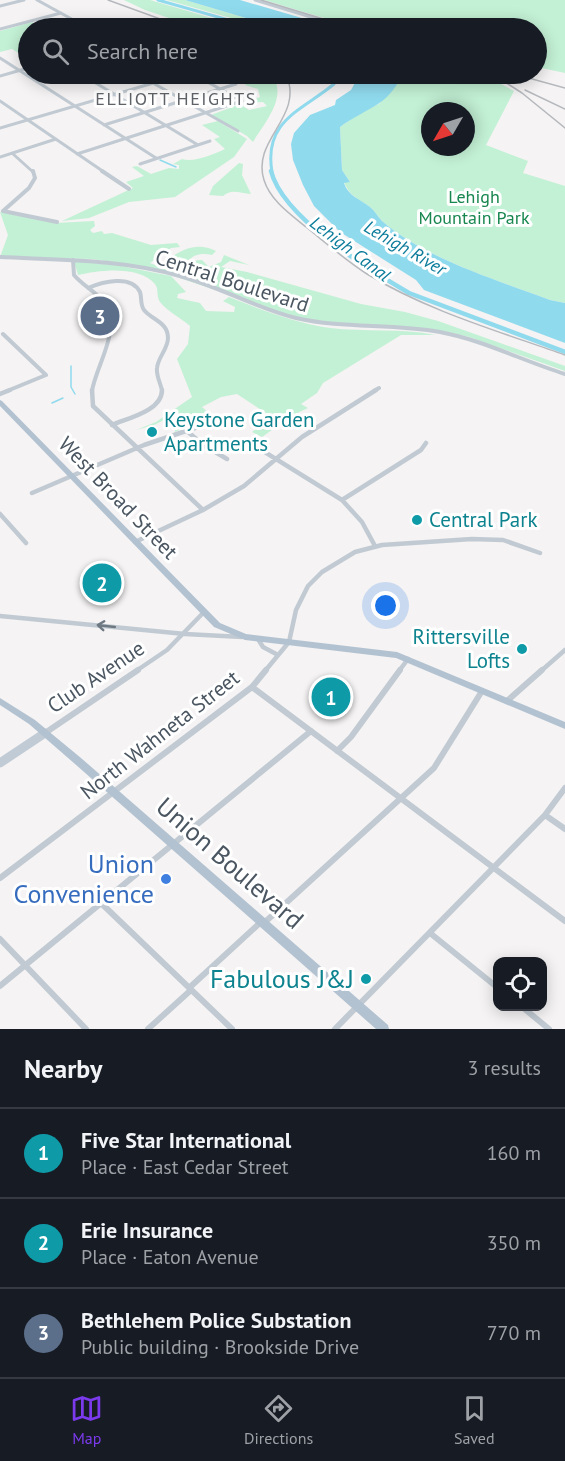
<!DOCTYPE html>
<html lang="en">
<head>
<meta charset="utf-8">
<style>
	body { margin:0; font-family:"PT Sans",sans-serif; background:#242831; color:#f1f3f6 }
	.controls { position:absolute; right:18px; bottom:18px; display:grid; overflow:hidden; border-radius:12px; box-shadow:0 3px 15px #0003 }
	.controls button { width:54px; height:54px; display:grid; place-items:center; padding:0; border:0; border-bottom:2px solid #363941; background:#171b24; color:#f1f3f6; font:30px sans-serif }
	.compass { position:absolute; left:421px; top:102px; width:54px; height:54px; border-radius:50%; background:#171b24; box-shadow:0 3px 15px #0003; rotate:231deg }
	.you { position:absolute; left:386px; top:606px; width:21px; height:21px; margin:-15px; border:4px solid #fff; border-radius:50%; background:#1a73e8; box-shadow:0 0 0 9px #1a73e833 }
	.badge { display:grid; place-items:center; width:39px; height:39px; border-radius:50%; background:#7c3aed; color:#fff; font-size:20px; font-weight:700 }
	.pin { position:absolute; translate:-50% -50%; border:3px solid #fff; box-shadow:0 2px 6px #0006 }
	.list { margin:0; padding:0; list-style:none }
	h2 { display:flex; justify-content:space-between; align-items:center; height:78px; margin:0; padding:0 24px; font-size:26px }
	h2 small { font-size:20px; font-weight:400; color:#9ea1a6 }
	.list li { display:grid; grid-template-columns:39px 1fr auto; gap:18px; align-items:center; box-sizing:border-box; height:90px; padding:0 24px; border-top:2px solid #363941 }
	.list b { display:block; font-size:22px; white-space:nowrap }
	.list p { margin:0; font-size:20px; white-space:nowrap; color:#9ea1a6 }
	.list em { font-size:20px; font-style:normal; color:#9ea1a6 }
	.icon { flex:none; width:33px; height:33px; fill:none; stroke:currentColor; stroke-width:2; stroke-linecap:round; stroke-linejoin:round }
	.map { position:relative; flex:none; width:565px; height:1029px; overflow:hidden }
	.search { position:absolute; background:#171b24; box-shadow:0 3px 15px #0003; left:18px; right:18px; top:18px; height:66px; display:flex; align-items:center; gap:15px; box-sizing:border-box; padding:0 21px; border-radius:33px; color:#9ea1a6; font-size:22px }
	.sheet { height:348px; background:#171b24 }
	nav { display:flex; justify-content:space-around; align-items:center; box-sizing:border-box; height:84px; border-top:2px solid #363941; background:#171b24; font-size:16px; color:#9ea1a6 }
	nav a { display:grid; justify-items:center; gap:3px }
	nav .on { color:#7c3aed }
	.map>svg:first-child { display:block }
	.green { fill:#c3f1d5; fill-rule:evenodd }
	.water { fill:#90daee }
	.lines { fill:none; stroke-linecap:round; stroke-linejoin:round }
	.stream { stroke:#90daee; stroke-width:1.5 }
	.canal-far1 { stroke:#90daee; stroke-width:3 }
	.canal { stroke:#90daee; stroke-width:4.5 }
	.street-far3 { stroke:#c1cad2; stroke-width:3 }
	.street-far2 { stroke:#c1cad2; stroke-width:4 }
	.street-far1 { stroke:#c1cad2; stroke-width:4.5 }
	.street { stroke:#c1cad2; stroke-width:6 }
	.secondary { stroke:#c1cbd6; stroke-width:9 }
	.primary { fill:#b3c2d1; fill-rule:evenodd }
	.rail { stroke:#b5b8bd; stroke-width:1.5 }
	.oneway { stroke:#6e7983 }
	.culture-dot { fill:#0f9aa8; stroke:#fff; stroke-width:2 }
	.shop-dot { fill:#3f7fe0; stroke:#fff; stroke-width:2 }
	.labels { text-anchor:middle; stroke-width:6; stroke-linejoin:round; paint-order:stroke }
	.far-neighbourhood-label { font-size:18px; letter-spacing:1.5px; fill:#5f6368; stroke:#fff }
	.far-park-label { font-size:18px; fill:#17864f; stroke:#fff }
	.far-water-label { font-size:18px; font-style:italic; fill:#0c7c9b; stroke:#fff }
	.street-label { font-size:21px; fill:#4a5661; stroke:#fff }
	.culture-label { font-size:21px; fill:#0d838f; stroke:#fff; text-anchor:start }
	.near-street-label { font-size:26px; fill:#4a5661; stroke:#fff }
	.near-shop-label { font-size:26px; fill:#366cbe; stroke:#fff; text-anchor:end }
	.near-culture-label { font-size:26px; fill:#0d838f; stroke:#fff; text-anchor:end }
</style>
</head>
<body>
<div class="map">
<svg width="565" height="1029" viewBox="0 0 565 1029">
	<rect width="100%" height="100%" fill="#f5f3f3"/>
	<path class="green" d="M124,0H150L246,28H199L145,10Z
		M167,0H185L280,28H267Z
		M264,0H565V73L537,67L536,28H357Z
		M32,22L42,28H28V59L12,49L0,52V31Z
		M254,74H271C289,96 265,122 253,142L247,136L211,115L240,104L249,110L267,106L263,102L243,103L260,97L258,89L245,85L247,83L244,81L253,78Z
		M404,74H483L514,91L486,145L528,161L523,173L565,186V303L550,300C496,280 427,259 382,221C378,217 375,211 370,207C359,199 349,196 344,182H350L342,170L340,127L366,109L379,104ZM430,111H466V147H430Z
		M218,121L247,139L234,157L175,197L129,202L89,218L62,221L133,188L126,182L144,176L132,167L137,166L151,174L169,168L179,169V165L173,164L182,159C194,163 214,154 225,149L214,139L220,137L202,125Z
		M239,163L243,164L242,175L251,194C241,194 232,188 223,196L209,195L213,186Z
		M0,212L55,223L94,221L95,226L90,230L93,233L102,231L104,234L112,233L151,245L177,243L180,247L171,248L150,263L158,266C177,253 193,240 216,251L212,255C203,253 194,254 188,261L202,260L209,267L221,262L224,255L249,265L230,261L221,267L247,272L361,304L405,312L438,321L565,366V371L469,337L448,332L351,325L295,317L147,267L92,259L0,257L8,235Z
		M74,261L116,265L171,276L186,292L178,294L177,298L200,303L206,311L234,312L235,307L223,301L229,297C262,310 295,323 330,328C365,332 401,328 435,335H401L323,383L317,393L301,404L308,408L293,415L262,437L252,432L272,417L237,394L221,397L202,407L212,416C196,414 189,410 175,424L182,429L175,432V426L168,418L154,425L136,430L156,422L192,397L177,359L188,344L190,326C181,318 167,311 160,302C156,296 159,289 155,284C139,265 99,270 78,275Z"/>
	<path class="water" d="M185,0H240L336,28H280Z
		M360,74H404C397,84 390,97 378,104C365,112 352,118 340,127L342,170L350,182L344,183C348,196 360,199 370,207C375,211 378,217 382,221C426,259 497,280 550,300L565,303V343L424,290L416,280L340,232L314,206L303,185L293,160L291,144L294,133L310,115L335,105L336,100L351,90Z"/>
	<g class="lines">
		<path class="stream" d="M160,160L176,167
			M71,366V387L75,394
			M52,403L63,398"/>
		<path class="canal-far1" d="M158,0L257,28
			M272,172C263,120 303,110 334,84L336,74"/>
		<path class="canal" d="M271,171C283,218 368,269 409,293L565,352"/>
		<path class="street-far3" d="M37,0L88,28
			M255,0L347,28
			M0,6L24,0
			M125,22L140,28
			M0,29L61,13
			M0,58L156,158
			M81,74L198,145
			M137,74L238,131
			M193,74L242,101
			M0,76L28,68
			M0,101L104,172
			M104,125L236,84
			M0,128L184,74
			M12,153L33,172
			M77,154L242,101
			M0,157L56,139
			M140,164L210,141"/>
		<path class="street-far2" d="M102,171L129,189
			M3,211L29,188L35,178L33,171
			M3,211L57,222
			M0,257C60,260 122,259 180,276C220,287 256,308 296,318C343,329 392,323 440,332C483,340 523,361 565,374
			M73,260L74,275C83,286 97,292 105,304C122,330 96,365 92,391
			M88,288C102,282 131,274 140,292C142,298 140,305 144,310C152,320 168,322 168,338C168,349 158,357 157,368C156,376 161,384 162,391
			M3,334L46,375L7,391
			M374,391L379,388"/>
		<path class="street-far1" d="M92,390L93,406L203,510
			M0,394L10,390
			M112,425C128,418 162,411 162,390
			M188,432L205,446L227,459
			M247,441L342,500L362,522L375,546
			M32,493L144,445L216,421
			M342,500L421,450L426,443
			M0,514L26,543
			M135,542L203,510L244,486L302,437L376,390
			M0,616L185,634L242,637
			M258,639L263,647L278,655
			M136,671L167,650L204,612
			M265,671L289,642L296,610L308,586L322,572L355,552L382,545L472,539L503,540L540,553
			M399,671L408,659
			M541,671L565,650"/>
		<path class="street" d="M252,687L565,921
			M507,701L542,670
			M45,733L138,670
			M337,751L351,737L400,670
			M545,815L565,829
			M0,878L252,687L266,670
			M101,903L232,1029
			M264,923L434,768L482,691
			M430,933L498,988
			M0,939L86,1029
			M0,986L311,731
			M189,988L262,921
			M521,1006L549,1029
			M148,1029L191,990
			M335,1029L545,815L565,788"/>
		<path class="secondary" d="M0,763L45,733"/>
		<path class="primary" d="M0,400L2,401L220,623L246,634L397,652L565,722V729L396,658L245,640L214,627L0,406Z
			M0,698L35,720L81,758L388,1025L389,1029H376L75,764L29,724L0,705Z"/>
		<path class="rail" d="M108,0L185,28
			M261,0L353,28
			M286,74C305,117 251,139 264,180C270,200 290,214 306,227C326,243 345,260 367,274C428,311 498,331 565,355
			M514,74L565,88
			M494,75L522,93L565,128
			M525,90L565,109"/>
	</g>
	<defs><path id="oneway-shaft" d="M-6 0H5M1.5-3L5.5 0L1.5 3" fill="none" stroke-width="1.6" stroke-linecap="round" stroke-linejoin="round" transform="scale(1.5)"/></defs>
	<use class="oneway" href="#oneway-shaft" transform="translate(106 626) rotate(-174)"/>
	<g class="culture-dot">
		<circle cx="152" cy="432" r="6"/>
		<circle cx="417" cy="520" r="6"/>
		<circle cx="522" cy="649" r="6"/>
		<circle cx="366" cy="979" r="6"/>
	</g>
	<circle class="shop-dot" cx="166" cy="879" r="6"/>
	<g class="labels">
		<g class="far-neighbourhood-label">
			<text x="176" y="105">ELLIOTT HEIGHTS</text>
		</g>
		<g class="far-park-label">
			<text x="474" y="203">Lehigh<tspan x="474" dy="21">Mountain Park</tspan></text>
		</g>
		<g class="far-water-label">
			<text transform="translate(405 248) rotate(30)" y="6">Lehigh River</text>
			<text transform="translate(350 249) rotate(37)" y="6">Lehigh Canal</text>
		</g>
		<g class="street-label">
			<text transform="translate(232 281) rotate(18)" y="7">Central Boulevard</text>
			<text transform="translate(118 498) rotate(46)" y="7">West Broad Street</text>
			<text transform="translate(96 677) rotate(-34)" y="7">Club Avenue</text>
			<text transform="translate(160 735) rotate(-38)" y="7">North Wahneta Street</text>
		</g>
		<g class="culture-label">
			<text x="164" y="427">Keystone Garden<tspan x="164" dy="24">Apartments</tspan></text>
			<text x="429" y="527">Central Park</text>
			<text x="510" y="644" text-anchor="end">Rittersville<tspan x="510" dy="24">Lofts</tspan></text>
		</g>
		<g class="near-street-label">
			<text transform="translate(230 863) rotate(41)" y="9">Union Boulevard</text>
		</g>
		<g class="near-shop-label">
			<text x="154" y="873">Union<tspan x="154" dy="30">Convenience</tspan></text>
		</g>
		<g class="near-culture-label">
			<text x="354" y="988">Fabulous J&amp;J</text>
		</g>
	</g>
</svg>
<div class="controls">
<button><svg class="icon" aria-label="locate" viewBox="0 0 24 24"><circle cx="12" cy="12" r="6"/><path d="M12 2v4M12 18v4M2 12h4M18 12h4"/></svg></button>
</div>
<svg class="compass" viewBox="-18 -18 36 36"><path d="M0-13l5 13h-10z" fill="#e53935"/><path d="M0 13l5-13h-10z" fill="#9ea1a6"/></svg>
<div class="you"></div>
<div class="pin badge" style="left:331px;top:697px;background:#0f9aa8">1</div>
<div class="pin badge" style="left:102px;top:583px;background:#0f9aa8">2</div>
<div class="pin badge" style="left:100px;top:316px;background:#5c6f8a">3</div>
<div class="search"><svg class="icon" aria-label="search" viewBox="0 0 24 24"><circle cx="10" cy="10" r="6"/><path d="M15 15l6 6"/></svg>Search here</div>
</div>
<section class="sheet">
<h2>Nearby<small>3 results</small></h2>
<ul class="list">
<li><span class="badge" style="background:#0f9aa8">1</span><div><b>Five Star International</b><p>Place · East Cedar Street</p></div><em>160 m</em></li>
<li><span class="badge" style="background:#0f9aa8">2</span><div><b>Erie Insurance</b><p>Place · Eaton Avenue</p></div><em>350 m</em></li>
<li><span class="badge" style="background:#5c6f8a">3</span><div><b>Bethlehem Police Substation</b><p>Public building · Brookside Drive</p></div><em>770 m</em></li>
</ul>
</section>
<nav>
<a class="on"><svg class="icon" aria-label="map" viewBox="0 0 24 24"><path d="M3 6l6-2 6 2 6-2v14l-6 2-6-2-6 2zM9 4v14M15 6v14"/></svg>Map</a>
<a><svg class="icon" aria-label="directions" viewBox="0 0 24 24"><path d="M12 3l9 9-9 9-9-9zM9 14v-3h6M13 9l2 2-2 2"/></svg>Directions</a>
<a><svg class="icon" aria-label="saved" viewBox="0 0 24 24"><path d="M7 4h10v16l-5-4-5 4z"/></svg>Saved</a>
</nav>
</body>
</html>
